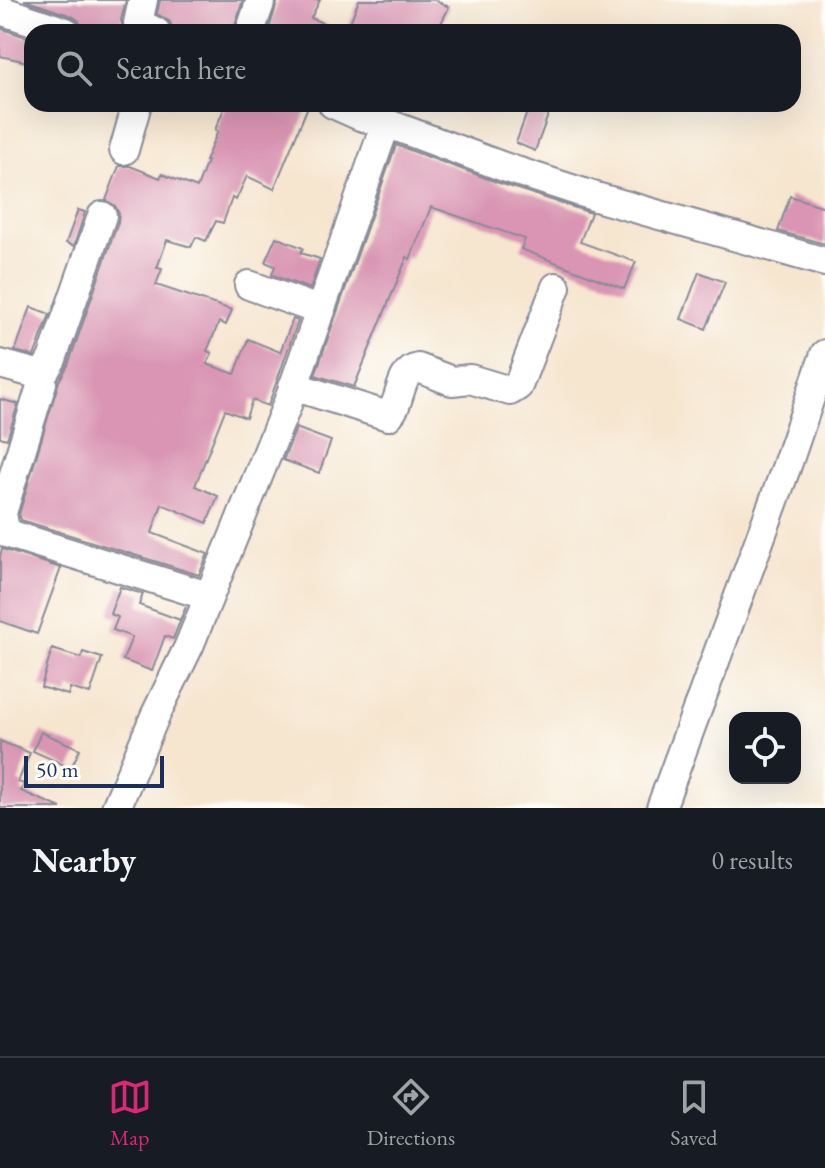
<!DOCTYPE html>
<html lang="en">
<head>
<meta charset="utf-8">
<style>
	body { margin:0; font-family:"EB Garamond",serif; background:#242831; color:#f1f3f6 }
	.controls { position:absolute; right:24px; bottom:24px; display:grid; overflow:hidden; border-radius:16px; box-shadow:0 8px 32px #0002 }
	.controls button { width:72px; height:72px; display:grid; place-items:center; padding:0; border:0; border-bottom:2px solid #363941; background:#171b24; color:#f1f3f6; font:40px sans-serif }
	.scale { position:absolute; left:24px; bottom:20px; width:140px; box-sizing:border-box; padding-left:8px; border:4px solid #1b2f5e; border-top:0; font-size:22px; line-height:28px; white-space:nowrap; color:#1b2f5e; -webkit-text-stroke:6px #fdfcf7; paint-order:stroke }
	.list { margin:0; padding:0; list-style:none }
	h2 { display:flex; justify-content:space-between; align-items:center; height:104px; margin:0; padding:0 32px; font-size:34px }
	h2 small { font-size:26px; font-weight:400; color:#9ea1a6 }
	.icon { flex:none; width:44px; height:44px; fill:none; stroke:currentColor; stroke-width:2; stroke-linecap:round; stroke-linejoin:round }
	.map { position:relative; flex:none; width:825px; height:808px; overflow:hidden }
	.search { position:absolute; background:#171b24; box-shadow:0 8px 32px #0002; left:24px; right:24px; top:24px; height:88px; display:flex; align-items:center; gap:20px; box-sizing:border-box; padding:0 28px; border-radius:24px; color:#9ea1a6; font-size:30px }
	.sheet { height:248px; background:#171b24 }
	nav { display:flex; justify-content:space-around; align-items:center; box-sizing:border-box; height:112px; border-top:2px solid #363941; background:#171b24; font-size:22px; color:#9ea1a6 }
	nav a { display:grid; justify-items:center; gap:4px }
	nav .on { color:#db2777 }
	.map>svg:first-child { display:block }
	.building { fill:#d995b3 }
	.lines { fill:none; stroke-linecap:round; stroke-linejoin:round }
	.minor-casing { stroke:#888a97; stroke-width:32 }
	.minor { stroke:#fff; stroke-width:28 }
</style>
</head>
<body>
<div class="map">
<svg width="825" height="808" viewBox="0 0 825 808">
	<rect width="100%" height="100%" fill="#fdfcf7"/>
	<filter id="ink" filterUnits="userSpaceOnUse"><feTurbulence type="fractalNoise" baseFrequency=".0125" numOctaves="2"/><feDisplacementMap in="SourceGraphic" scale="16" xChannelSelector="R" yChannelSelector="G"/><feConvolveMatrix kernelMatrix="1 2 1 2 8 2 1 2 1" color-interpolation-filters="sRGB"/></filter>
	<filter id="wash" filterUnits="userSpaceOnUse"><feTurbulence type="fractalNoise" baseFrequency=".006" numOctaves="4" result="noise"/><feDisplacementMap in="SourceGraphic" scale="32" xChannelSelector="R" yChannelSelector="G"/><feGaussianBlur stdDeviation="1.8" result="paint"/><feColorMatrix in="noise" values="0 0 0 0 0 0 0 0 0 0 0 0 0 0 0 0 0 1.4 0 .05"/><feComposite in="paint" operator="in"/></filter>
	<g filter="url(#wash)">
		<rect width="100%" height="100%" fill="#f6e6d0"/>
		<g id="blocks">
			<path class="building" d="M24,0H126L121,20L124,32H83L79,21L72,16Z
				M160,0H243L233,32H173L170,22L157,14Z
				M278,0H320L311,18L343,32H268Z
				M359,0H435L449,7L437,32H346Z
				M0,28L32,39V63L0,56Z
				M226,104H309L274,189L247,176L236,200L232,198L223,223L216,221L206,241L196,237L191,247L167,240L157,268L162,269L156,285L232,310L226,325L219,322L207,351L212,353L207,364L235,374L248,339L280,352L293,319L298,321L268,406L252,400L246,418L225,410L195,486L218,496L207,523L162,504L152,533L208,554L199,575L21,520L19,514L59,381L68,365L118,222L119,214L115,206L106,200L119,166H130L160,178L162,174L197,188L207,161H205L218,131L215,130Z
				M530,104H552L535,151L516,143Z
				M396,145L499,183L591,213L580,242L636,262L624,289L521,249L525,239L431,207L410,259L407,257L354,387L315,375Z
				M790,196L825,207V244L778,231Z
				M78,210L85,212L74,246L66,243Z
				M276,237L303,248L301,253L320,259L310,289L272,275L275,266L265,262Z
				M699,272L725,282L706,329L681,319Z
				M31,307L50,314L34,356L15,351Z
				M0,399L18,404L7,439L0,437Z
				M296,428L331,441L319,473L283,460Z
				M2,549L61,568L37,634L0,621V556Z
				M120,587L143,594L139,605L180,620L186,607L173,639L165,636L152,671L123,660L132,637L113,630L118,617L110,614Z
				M52,649L81,658L83,652L102,658L90,694L70,688L68,695L41,687Z
				M41,732L80,749L71,768L33,751Z
				M0,741L30,753L18,782L24,784L21,791L61,808H0Z"/>
		</g>
	</g>
	<g filter="url(#ink)">
		<use href="#blocks" fill-opacity="0" stroke="#888a97" stroke-width="2"/>
		<g class="lines">
			<defs>
				<path id="minor" d="M143,0L138,23L156,32
					M0,10L66,32
					M250,32L261,0
					M333,104L360,116L386,123L504,167L596,197L825,262
					M124,150L137,104
					M249,285L321,311
					M0,364L37,374L42,383L2,513L4,525L9,534L208,596
					M41,377L52,359L102,216
					M293,386L388,416C402,404 398,371 418,368L452,381L470,379L510,391L518,386L556,287
					M116,808L155,716L189,646L287,405L386,123
					M661,808L786,468L825,354"/>
			</defs>
			<use href="#minor" class="minor-casing"/>
			<use href="#minor" class="minor"/>
		</g>
	</g>
</svg>
<div class="controls">
<button><svg class="icon" aria-label="locate" viewBox="0 0 24 24"><circle cx="12" cy="12" r="6"/><path d="M12 2v4M12 18v4M2 12h4M18 12h4"/></svg></button>
</div>
<div class="scale">50 m</div>
<div class="search"><svg class="icon" aria-label="search" viewBox="0 0 24 24"><circle cx="10" cy="10" r="6"/><path d="M15 15l6 6"/></svg>Search here</div>
</div>
<section class="sheet">
<h2>Nearby<small>0 results</small></h2>
<ul class="list">
</ul>
</section>
<nav>
<a class="on"><svg class="icon" aria-label="map" viewBox="0 0 24 24"><path d="M3 6l6-2 6 2 6-2v14l-6 2-6-2-6 2zM9 4v14M15 6v14"/></svg>Map</a>
<a><svg class="icon" aria-label="directions" viewBox="0 0 24 24"><path d="M12 3l9 9-9 9-9-9zM9 14v-3h6M13 9l2 2-2 2"/></svg>Directions</a>
<a><svg class="icon" aria-label="saved" viewBox="0 0 24 24"><path d="M7 4h10v16l-5-4-5 4z"/></svg>Saved</a>
</nav>
</body>
</html>
